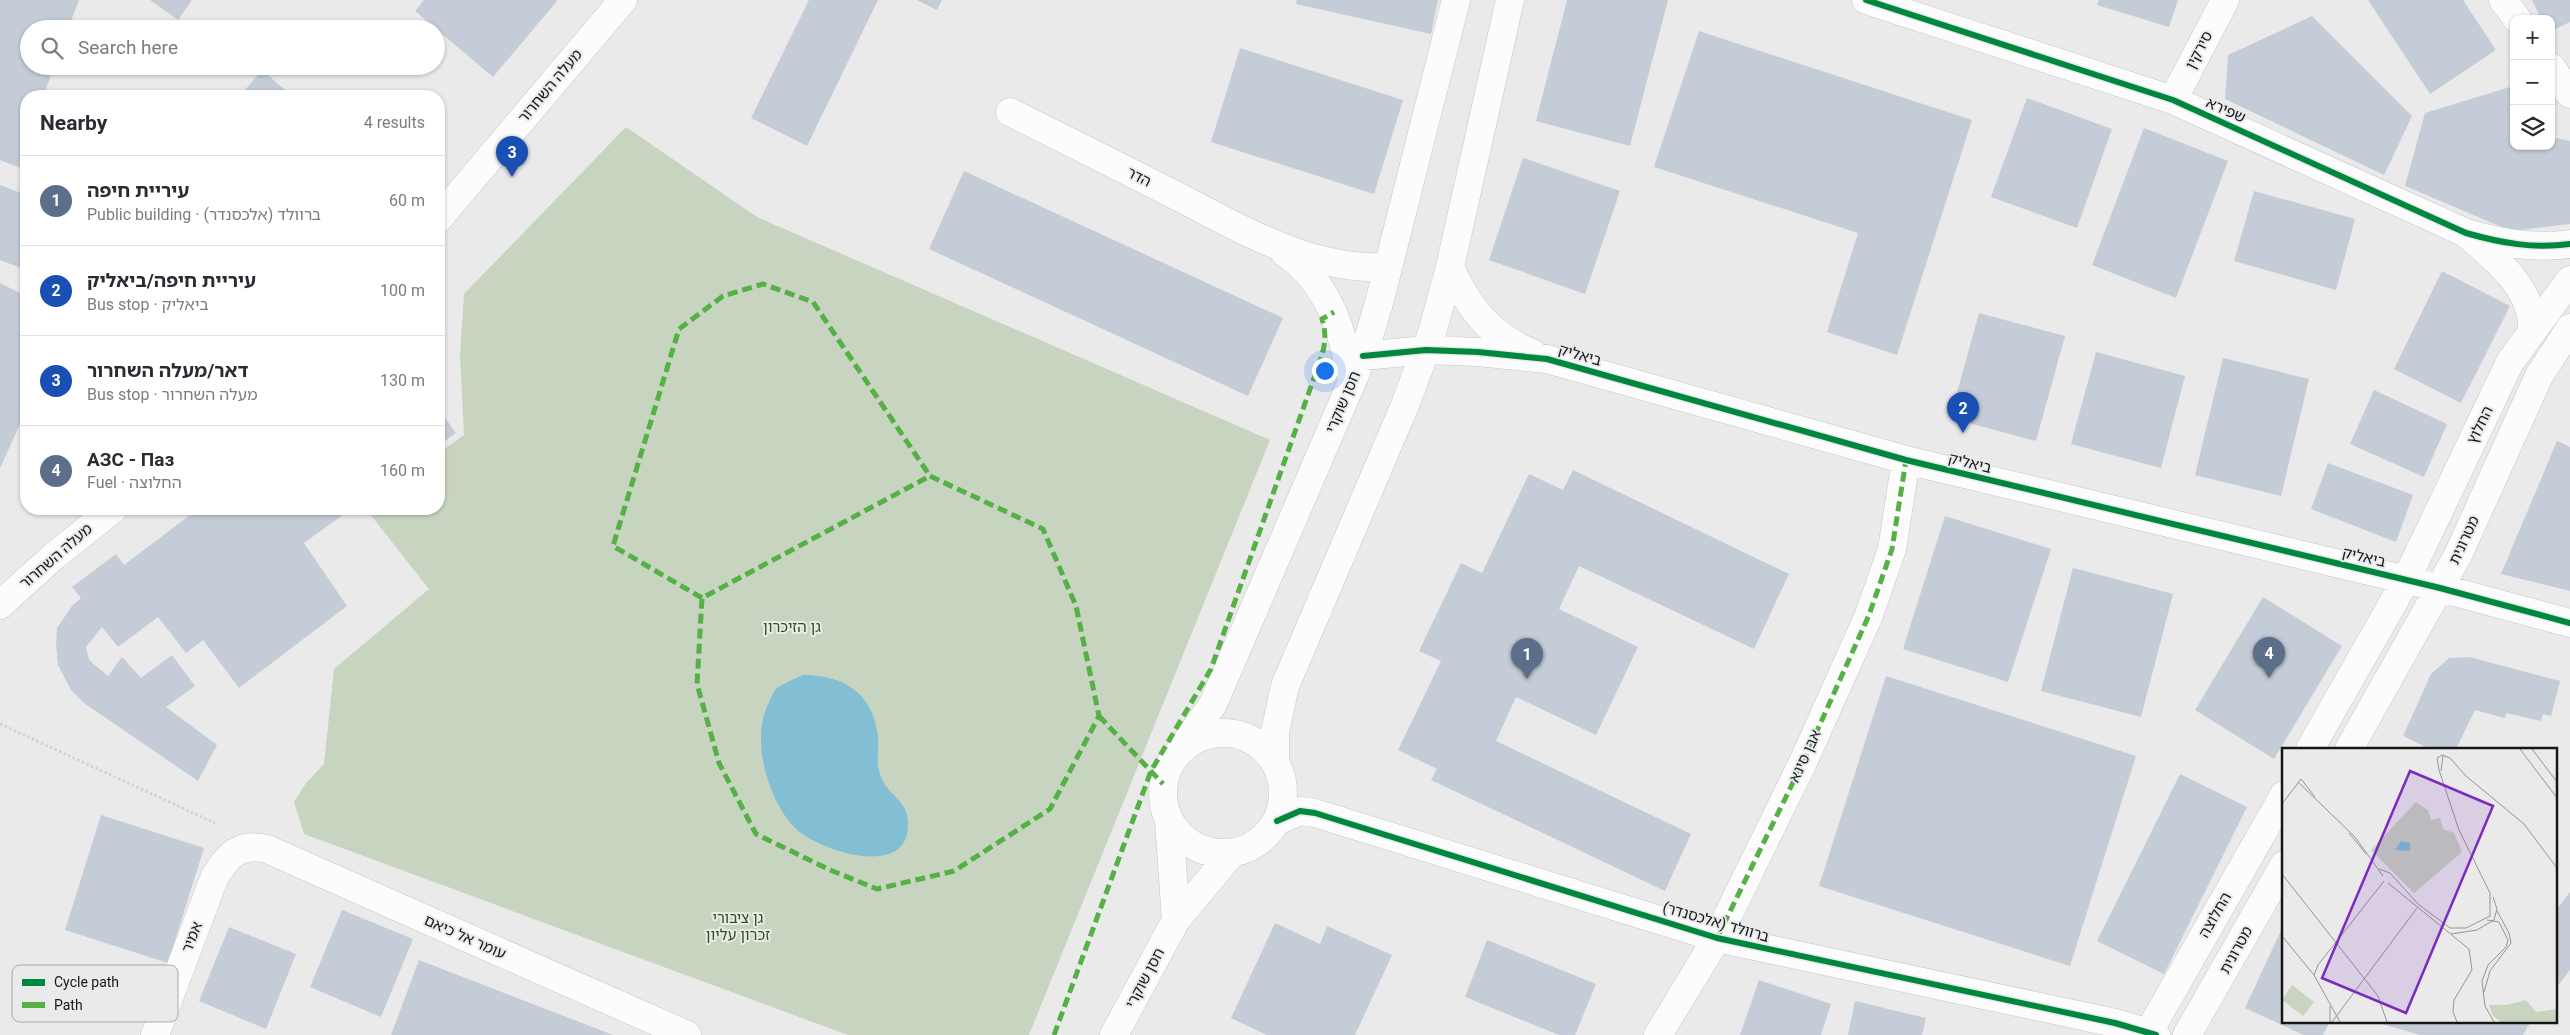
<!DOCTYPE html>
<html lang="en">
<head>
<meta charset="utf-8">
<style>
	body { margin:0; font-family:Roboto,"Noto Sans Hebrew",sans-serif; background:#f2f2f3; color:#2b2b33 }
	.controls { position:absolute; right:15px; top:15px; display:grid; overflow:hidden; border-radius:10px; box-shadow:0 1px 4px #0004 }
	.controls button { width:45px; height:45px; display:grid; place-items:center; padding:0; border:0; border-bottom:1px solid #e1e1e2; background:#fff; color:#2b2b33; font:25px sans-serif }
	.you { position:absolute; left:1324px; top:370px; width:18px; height:18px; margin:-12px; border:4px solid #fff; border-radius:50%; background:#1a73e8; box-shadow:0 0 0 8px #1a73e833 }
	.badge { display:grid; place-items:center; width:32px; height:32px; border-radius:50%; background:#d93025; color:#fff; font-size:16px; font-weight:700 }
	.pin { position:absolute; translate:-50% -41px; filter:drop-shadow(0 1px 2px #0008) }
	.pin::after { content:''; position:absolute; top:26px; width:18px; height:15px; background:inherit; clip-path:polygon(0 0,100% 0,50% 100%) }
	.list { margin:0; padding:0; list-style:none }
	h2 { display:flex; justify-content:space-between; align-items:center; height:65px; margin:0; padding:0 20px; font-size:21px }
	h2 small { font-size:16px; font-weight:400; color:#7c7c81 }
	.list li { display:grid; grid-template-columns:32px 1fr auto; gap:15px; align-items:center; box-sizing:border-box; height:90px; padding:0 20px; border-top:1px solid #e1e1e2 }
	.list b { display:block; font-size:19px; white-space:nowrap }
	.list p { margin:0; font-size:16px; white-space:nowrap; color:#7c7c81 }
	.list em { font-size:16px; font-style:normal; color:#7c7c81 }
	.icon { flex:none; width:28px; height:28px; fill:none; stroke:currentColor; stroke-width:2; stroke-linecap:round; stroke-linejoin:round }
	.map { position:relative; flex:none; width:2570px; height:1035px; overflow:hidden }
	.search { position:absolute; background:#fff; box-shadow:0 1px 4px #0004; left:20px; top:20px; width:425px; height:55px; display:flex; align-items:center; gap:12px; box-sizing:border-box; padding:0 18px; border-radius:28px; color:#7c7c81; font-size:19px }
	.panel { position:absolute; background:#fff; box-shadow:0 1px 4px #0004; left:20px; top:90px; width:425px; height:425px; border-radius:20px }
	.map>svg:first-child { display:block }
	.green { fill:#c7d4c0 }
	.water { fill:#82bfd4 }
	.building { fill:#c4ccd7 }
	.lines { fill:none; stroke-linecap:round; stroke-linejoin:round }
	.minor-casing { stroke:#c6c6c6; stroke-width:29 }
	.path { stroke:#d3d3d3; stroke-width:3; stroke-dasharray:2.5 2.5; stroke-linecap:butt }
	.minor { stroke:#fcfcfc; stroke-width:28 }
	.quiet { stroke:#55b145; stroke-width:5; stroke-dasharray:10 5; stroke-linecap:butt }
	.cycleway-casing { stroke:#e9eaeb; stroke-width:9 }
	.cycleway { stroke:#00873e; stroke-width:6 }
	.labels { text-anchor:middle; stroke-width:4; stroke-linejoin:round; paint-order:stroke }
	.street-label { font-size:15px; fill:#151616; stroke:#e9eaeb }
	.park-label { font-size:15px; fill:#2e5213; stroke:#e9eaeb }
	.inset-road { fill:none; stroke:#959595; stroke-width:1 }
	.view { fill:#7b2cbf; fill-opacity:0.15; stroke:#7b2cbf; stroke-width:2.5 }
	.inset-edge { fill:none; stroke:#151616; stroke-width:2.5 }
	.key { fill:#e9eaeb; stroke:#a9aaab; stroke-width:1 }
	.key-label { font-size:14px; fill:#151616 }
</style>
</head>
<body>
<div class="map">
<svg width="2570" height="1035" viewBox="0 0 2570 1035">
	<rect width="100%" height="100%" fill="#eaeaea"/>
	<path class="green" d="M626,127L757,217L1270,440L1029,1035H848L304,834L294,802L306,783L324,764L334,669L429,589L366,509H439V453L464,435L460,355L464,294Z"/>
	<path class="water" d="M803,675C845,675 874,694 878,738C879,752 875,766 882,779C890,797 908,801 908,823C910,881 819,851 795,828C767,799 750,738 769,702C771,698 773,692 776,689C784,683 795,679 803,675Z"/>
	<path class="building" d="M0,0H79L68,29H29V66H54L45,92L56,96H26V170L0,160Z
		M150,0H192L178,20Z
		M424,0H556L557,1L493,77L415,11Z
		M809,0H878L807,146L751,118Z
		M917,0H942L937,10Z
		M1297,0H1438L1431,34L1296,4Z
		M1567,0H1668L1630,146L1536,121Z
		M2099,0H2178L2169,27L2097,5Z
		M2368,0H2463L2496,50L2430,94Z
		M2532,0H2570V22L2551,31V19H2541Z
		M2312,16L2412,116L2384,175L2225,99L2228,55Z
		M1699,31L1972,120L1897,355L1827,332L1858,233L1654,167Z
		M1240,48L1403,100L1374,194L1211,142Z
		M262,70L292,96H240Z
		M2510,87L2514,93V146H2551V137L2570,141V224L2511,231L2405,186L2425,113Z
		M2027,98L2112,129L2077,228L1991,197Z
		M2144,128L2228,161L2176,298L2092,265Z
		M1523,158L1620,191L1585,294L1489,260Z
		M964,171L1283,318L1248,396L929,249Z
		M0,185L26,195V270L0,260Z
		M2254,191L2355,219L2336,290L2234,261Z
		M2442,271L2510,306L2461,403L2394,369Z
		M0,283L26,296V411L0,468Z
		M1979,313L2065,336L2036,441L1950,418Z
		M2096,352L2185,376L2161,468L2071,444Z
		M2223,358L2309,379L2281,496L2195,475Z
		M2374,390L2447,424L2424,477L2350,444Z
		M439,410L456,433L439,445Z
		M2557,441L2570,447V591L2501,574Z
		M2328,463L2413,495L2396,542L2311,509Z
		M1573,470L1789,574L1754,649L1579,566L1559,609L1638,647L1596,735L1516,697L1496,741L1691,834L1665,891L1431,780L1437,769L1398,750L1441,661L1419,651L1461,563L1482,573L1529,474L1563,490Z
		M198,509H351L304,543L347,606L239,688L203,640L186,653L158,617L118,647L102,627L86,647L89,660L108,676L122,657L141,678L172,655L195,686L166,707L217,745L198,781L84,703L71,690L58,665L56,644L57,628L72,606L81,598L72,587L116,554L124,565Z
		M1945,516L2051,549L2008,682L1903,649Z
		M2073,568L2173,594L2141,717L2041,691Z
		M2263,597L2342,646L2274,759L2195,710Z
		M2469,657L2560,681L2551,716L2543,714L2541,721L2506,713L2505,718L2475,710L2456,749H2430L2403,736L2431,674L2449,658Z
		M1886,676L2136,756L2070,966L1819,886Z
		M2180,774L2247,807L2164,974L2097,941Z
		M101,815L204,848L168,963L65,930Z
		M2570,892V970L2556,988V910Z
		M342,910L413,939L381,1017L310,987Z
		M1275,923L1320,944L1327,926L1392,955L1355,1035H1267L1231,1018Z
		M2284,924V1021H2330L2323,1035H2304L2245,1008Z
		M229,927L296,954L266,1029L199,1001Z
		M1487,940L1596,984L1575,1035H1559L1465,997Z
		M419,960L613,1035H391Z
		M1759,980L1831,1004L1821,1035H1740Z
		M1855,1001L1926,1018L1922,1035H1848Z
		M2372,1021H2531L2523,1035H2420Z"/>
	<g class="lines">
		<defs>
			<path id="minor" d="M1866,0L2173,100L2466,233C2501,243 2534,249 2570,244
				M2503,0L2517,19
				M2551,67L2570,94
				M2173,100L2225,0
				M1010,112C1064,139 1117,166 1171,193C1238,227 1310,272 1388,267
				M439,218L623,0
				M2469,236C2497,260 2534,290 2532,330
				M1284,252C1329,282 1343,332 1352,382
				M1450,267C1468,307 1489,335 1532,353
				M1363,356L1426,350L1478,352L1547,359L1906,460L2440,588L2570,623
				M0,605L54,556L113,509
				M1163 793a60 60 0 1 1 120 0a60 60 0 1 1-120 0Z
				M2310,749L2406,580L2510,362L2570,280
				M2349,749L2458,555L2539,376L2570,328
				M1179,752L1213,704L1363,356L1379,303L1456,0
				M1275,762V732L1285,686L1405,405L1432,333L1450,267L1510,0
				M1169,820L1176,920
				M1277,821L1300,811L1315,813L1717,938L2115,1023L2156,1035
				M155,1035L215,876C229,855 239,842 267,849L687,1035
				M1114,1035L1176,920L1231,854
				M1658,1035L1717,938L1804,760L1869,615L1892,549L1906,460
				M2147,1035L2284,795
				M2187,1035L2284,865"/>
		</defs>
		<use href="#minor" class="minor-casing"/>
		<path class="path" d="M0,724L215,823"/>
		<use href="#minor" class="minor"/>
		<path class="quiet" d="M930,476L1043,529L1076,606L1099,716L1050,809L954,871L877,889L830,870L756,834L719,763L697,684L702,598Z
			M702,598L613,546L679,329L723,296L763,284L813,302L930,476
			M1099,716L1163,784
			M1717,938L1804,760L1869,615L1892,549L1906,460
			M1054,1035L1151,771L1211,669L1320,361C1325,346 1327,335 1322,319L1334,312"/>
		<defs>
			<path id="cycleway" d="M1866,0L2173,100L2466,233C2501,243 2534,249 2570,244
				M1363,356L1426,350L1478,352L1547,359L1906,460L2440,588L2570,623
				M1277,821L1300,811L1315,813L1717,938L2115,1023L2156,1035"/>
		</defs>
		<use href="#cycleway" class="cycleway-casing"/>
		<use href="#cycleway" class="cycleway"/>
	</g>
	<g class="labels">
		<g class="street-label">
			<text transform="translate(2199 50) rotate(-62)" y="5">סירקין</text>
			<text transform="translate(550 86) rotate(-50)" y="5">מעלה השחרור</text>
			<text transform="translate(2226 110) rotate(24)" y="5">שפירא</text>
			<text transform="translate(1139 177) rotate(27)" y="5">הדר</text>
			<text transform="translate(1580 355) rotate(16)" y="5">ביאליק</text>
			<text transform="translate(1343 402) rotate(-67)" y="5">חסן שוקרי</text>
			<text transform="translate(2480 425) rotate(-64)" y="5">החלוץ</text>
			<text transform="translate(1970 463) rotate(14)" y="5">ביאליק</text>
			<text transform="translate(2464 540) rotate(-65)" y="5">מטרונית</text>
			<text transform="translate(56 556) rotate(-41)" y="5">מעלה השחרור</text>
			<text transform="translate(2364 557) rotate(13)" y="5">ביאליק</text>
			<text transform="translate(1805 756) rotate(-65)" y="5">אבן סינא</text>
			<text transform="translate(2215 915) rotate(-60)" y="5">החלוצה</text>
			<text transform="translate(1716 922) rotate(16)" y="5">ברוולד (אלכסנדר)</text>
			<text transform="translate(192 937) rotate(-69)" y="5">אמיר</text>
			<text transform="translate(465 937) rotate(24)" y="5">עומר אל כיאם</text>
			<text transform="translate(2236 950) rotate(-61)" y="5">מטרונית</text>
			<text transform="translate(1145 978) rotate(-62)" y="5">חסן שוקרי</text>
		</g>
		<g class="park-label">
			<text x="792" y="632">גן הזיכרון</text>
			<text x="738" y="923">גן ציבורי<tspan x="738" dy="17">זכרון עליון</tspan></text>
		</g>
	</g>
	<g transform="translate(2282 748)">
		<rect width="275" height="275" fill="#eaeaea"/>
		<path d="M134,54L146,62L149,72L158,70L161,81L172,85L180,104L132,145L89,102ZM10,237L32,254L21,268L0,252ZM244,252L254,264L275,261V274H219L211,268L207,257H224Z" fill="#c7d4c0"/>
		<path d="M119,93L128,95V103L113,102Z" fill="#82bfd4"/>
		<path class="inset-road" d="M238,1L275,50M250,1L275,34M160,7L168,10L184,28L242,76L275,120M159,23L161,8M16,34L73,89L101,128M0,56L19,31L33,49M67,85L84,106M97,121L108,125L136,156L168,180H184L208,168V145L177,82L157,22L155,10L160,7M0,126L96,248L105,274M106,135L187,201L190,222L172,252L171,264L175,274M205,172L217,174L226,192L224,199L206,217L200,233L203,258L212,274M169,186L195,182L212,172L215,161L211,149M0,188L32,227L58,274M32,227L36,217L102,133M202,244L208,223L229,195L227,185L215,163M48,258V274M50,274L135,160"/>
		<path class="view" d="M128,23L211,58L124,265L40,230Z"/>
		<rect width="275" height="275" class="inset-edge"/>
	</g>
	<rect x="12" y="965" width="166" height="57" rx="8" class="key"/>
	<rect x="22" y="979" width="23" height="7" fill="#00873e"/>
	<rect x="22" y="1002" width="23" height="6" fill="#55b145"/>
	<g class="key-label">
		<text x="54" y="987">Cycle path</text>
		<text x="54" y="1010">Path</text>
	</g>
</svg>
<div class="controls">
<button>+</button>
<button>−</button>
<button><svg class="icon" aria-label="layers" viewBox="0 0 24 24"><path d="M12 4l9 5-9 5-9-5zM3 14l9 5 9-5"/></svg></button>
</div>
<div class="you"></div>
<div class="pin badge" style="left:1527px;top:679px;background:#5c6f8a">1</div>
<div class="pin badge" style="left:1963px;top:433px;background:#1a4fb4">2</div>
<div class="pin badge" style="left:512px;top:177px;background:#1a4fb4">3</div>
<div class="pin badge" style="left:2269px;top:678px;background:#5c6f8a">4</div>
<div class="search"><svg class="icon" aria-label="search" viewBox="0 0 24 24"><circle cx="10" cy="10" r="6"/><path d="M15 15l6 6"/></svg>Search here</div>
<section class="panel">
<h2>Nearby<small>4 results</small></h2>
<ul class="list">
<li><span class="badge" style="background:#5c6f8a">1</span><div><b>עיריית חיפה</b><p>Public building · ברוולד (אלכסנדר)</p></div><em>60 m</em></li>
<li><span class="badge" style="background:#1a4fb4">2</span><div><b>עיריית חיפה/ביאליק</b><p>Bus stop · ביאליק</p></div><em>100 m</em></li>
<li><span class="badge" style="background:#1a4fb4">3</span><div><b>דאר/מעלה השחרור</b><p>Bus stop · מעלה השחרור</p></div><em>130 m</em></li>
<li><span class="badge" style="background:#5c6f8a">4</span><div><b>АЗС - Паз</b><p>Fuel · החלוצה</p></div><em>160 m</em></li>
</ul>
</section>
</div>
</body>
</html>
